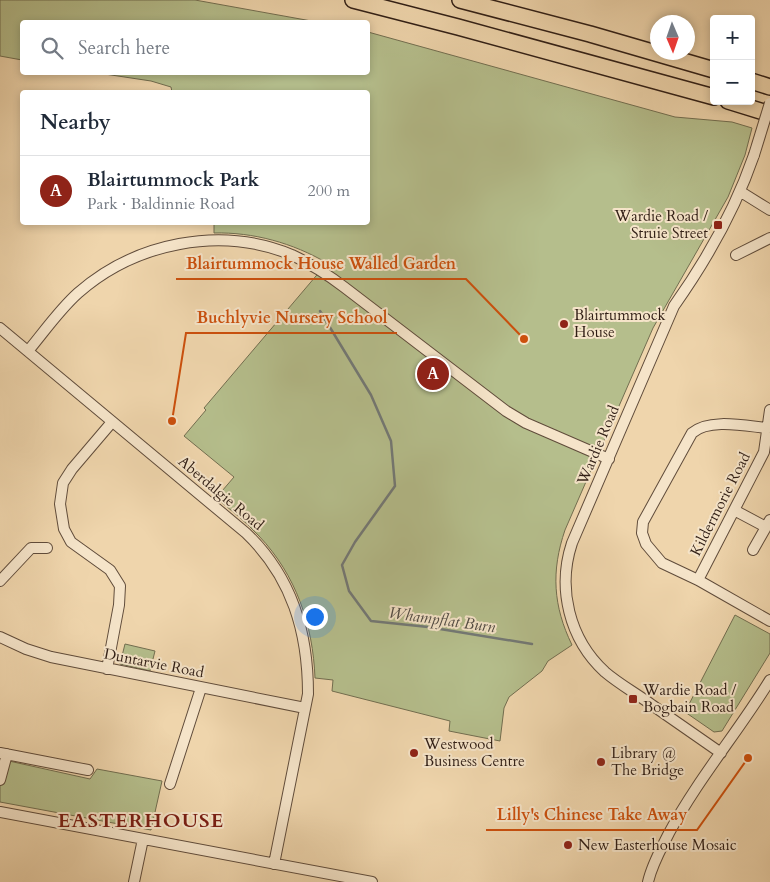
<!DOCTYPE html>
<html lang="en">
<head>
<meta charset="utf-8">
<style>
	body { margin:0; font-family:Cardo,serif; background:#f6f6f7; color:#1f2937 }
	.controls { position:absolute; right:15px; top:15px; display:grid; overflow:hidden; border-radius:5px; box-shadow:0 2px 8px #0003 }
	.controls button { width:45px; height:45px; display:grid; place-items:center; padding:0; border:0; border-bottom:1px solid #e0e1e3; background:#fff; color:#1f2937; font:25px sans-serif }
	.compass { position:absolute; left:650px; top:15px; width:45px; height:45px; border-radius:50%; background:#fff; box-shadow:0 2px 8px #0003; rotate:178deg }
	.you { position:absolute; left:314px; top:616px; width:18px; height:18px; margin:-12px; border:4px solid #fff; border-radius:50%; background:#1a73e8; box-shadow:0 0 0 8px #1a73e833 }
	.badge { display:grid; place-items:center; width:32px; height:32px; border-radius:50%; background:#8f2418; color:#fff; font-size:16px; font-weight:700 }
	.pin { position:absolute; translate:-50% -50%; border:2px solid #fff; box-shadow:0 1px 5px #0006 }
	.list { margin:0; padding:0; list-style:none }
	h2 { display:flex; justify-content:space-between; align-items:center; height:65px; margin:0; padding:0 20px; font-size:21px }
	h2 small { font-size:16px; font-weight:400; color:#747a83 }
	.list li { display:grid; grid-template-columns:32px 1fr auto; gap:15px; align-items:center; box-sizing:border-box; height:70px; padding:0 20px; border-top:1px solid #e0e1e3 }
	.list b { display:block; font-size:19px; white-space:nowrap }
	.list p { margin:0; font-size:16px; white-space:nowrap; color:#747a83 }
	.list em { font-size:16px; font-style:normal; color:#747a83 }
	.icon { flex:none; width:28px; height:28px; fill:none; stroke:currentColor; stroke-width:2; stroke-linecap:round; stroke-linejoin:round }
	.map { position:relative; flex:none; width:770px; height:882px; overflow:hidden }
	.search { position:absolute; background:#fff; box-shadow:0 2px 8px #0003; left:20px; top:20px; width:350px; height:55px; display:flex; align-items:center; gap:12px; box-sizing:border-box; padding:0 18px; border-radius:5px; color:#747a83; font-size:19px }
	.panel { position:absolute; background:#fff; box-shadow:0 2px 8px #0003; left:20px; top:90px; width:350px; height:135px; border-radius:5px }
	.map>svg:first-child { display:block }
	.green { fill:#b5be8c; stroke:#726e50 }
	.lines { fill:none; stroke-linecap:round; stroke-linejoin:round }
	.stream { stroke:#737976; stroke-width:2.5 }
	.minor-casing { stroke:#604c3b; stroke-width:12 }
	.highway-casing { stroke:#301e15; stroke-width:18 }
	.minor { stroke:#f5e4c9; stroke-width:10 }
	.highway { stroke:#efd5ac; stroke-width:15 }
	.minor-bridge-casing { stroke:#604c3b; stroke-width:12; stroke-linecap:butt }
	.minor-bridge { stroke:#f5e4c9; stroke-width:10 }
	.poi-dot { fill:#8f2418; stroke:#f5e4c9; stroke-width:2 }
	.labels { text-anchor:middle; stroke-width:4; stroke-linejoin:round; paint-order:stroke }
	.poi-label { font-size:15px; fill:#301e15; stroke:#f5e4c9; text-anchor:start }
	.street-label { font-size:15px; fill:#301e15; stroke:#f5e4c9 }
	.water-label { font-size:16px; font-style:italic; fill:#524c45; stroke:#f5e4c9 }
	.district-label { font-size:20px; font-weight:bold; letter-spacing:1px; fill:#7a1f14; stroke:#f5e4c9 }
	.leader { fill:none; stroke:#cc500d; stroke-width:2 }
	.callout-dot { fill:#cc500d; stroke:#f5e4c9; stroke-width:2 }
	.callout-label { font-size:16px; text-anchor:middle; font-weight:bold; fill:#cc500d; stroke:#f5e4c9; stroke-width:4; stroke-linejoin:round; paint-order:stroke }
</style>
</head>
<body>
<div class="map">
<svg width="770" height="882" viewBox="0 0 770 882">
	<rect width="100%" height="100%" fill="#efd5ac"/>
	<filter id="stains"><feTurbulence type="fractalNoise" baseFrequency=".004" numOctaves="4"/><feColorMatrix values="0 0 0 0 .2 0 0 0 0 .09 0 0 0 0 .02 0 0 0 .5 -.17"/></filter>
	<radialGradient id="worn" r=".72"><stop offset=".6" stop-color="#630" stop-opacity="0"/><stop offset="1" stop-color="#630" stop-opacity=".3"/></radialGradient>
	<path class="green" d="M0,0H195L317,22H22V60L0,56Z
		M368,32L675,117L732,122L752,128L745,155L728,197L653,328L565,530C551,571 553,606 572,645L548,661L542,671L509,697L504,708L500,741L449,731L450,721L332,691L333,680L315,678C313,625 296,575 259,536C246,522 231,510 216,498L234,477L184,436L206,410L204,408L327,263C293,243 253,232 214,233V223L368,222V92H172L171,87L151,81L98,73L368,72Z
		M735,615L770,634V653L722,731L714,732L685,712Z
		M125,644L155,651L150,671L120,664Z
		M0,759L90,779L97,769L162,781L151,830L0,802Z"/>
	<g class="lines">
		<path class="stream" d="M320,311L371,395L391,441L395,486L355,542L342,565L349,591L371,621L428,627L532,644"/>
		<defs>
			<path id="minor" d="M741,192L770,210
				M736,255L770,238
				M0,328L246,533C292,577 308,632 308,694L274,864
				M28,351C44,332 59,310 78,293C135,243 220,225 292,255C311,264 327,274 344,287L506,411L526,423L609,459
				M767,428C746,426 709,418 692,433L643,522L642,533L646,544L662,563L698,580L770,621
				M734,510L766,527
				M753,550L770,520
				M698,580L764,452L770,410
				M0,581L31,548H47
				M0,637L26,649L51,657L305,708
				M107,669L119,605L120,586L110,570L71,542L64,529L60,504L63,483L72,469L112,422
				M0,753L88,770
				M721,753C698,737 675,721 652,705C637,694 619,684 605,672C569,639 557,588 572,543L674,306C708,258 735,210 754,155
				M0,780L7,754
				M170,784L201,688
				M0,812L372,882
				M134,882L143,839
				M648,882C652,864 661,849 669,833C698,779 738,732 770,680"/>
			<path id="highway" d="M353,0L458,27L714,97
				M460,0L590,34L714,70
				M751,81L770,87
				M728,101L770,114"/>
		</defs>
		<use href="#minor" class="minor-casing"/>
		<use href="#highway" class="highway-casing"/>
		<use href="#minor" class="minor"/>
		<use href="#highway" class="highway"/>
		<defs>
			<path id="minor-bridge" d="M754,155L770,103"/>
		</defs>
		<use href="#minor-bridge" class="minor-bridge-casing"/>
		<use href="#minor-bridge" class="minor-bridge"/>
	</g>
	<g class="poi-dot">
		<rect x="713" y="220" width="10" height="10" rx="2.5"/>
		<circle cx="564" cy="324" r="5"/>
		<rect x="628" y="694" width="10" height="10" rx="2.5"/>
		<circle cx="414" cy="753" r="5"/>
		<circle cx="601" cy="762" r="5"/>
		<circle cx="568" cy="845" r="5"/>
	</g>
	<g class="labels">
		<g class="poi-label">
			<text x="708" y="221" text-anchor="end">Wardie Road /<tspan x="708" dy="17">Struie Street</tspan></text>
			<text x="574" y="320">Blairtummock<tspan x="574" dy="17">House</tspan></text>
			<text x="643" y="695">Wardie Road /<tspan x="643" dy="17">Bogbain Road</tspan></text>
			<text x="424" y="749">Westwood<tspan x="424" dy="17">Business Centre</tspan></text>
			<text x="611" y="758">Library @<tspan x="611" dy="17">The Bridge</tspan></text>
			<text x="578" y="850">New Easterhouse Mosaic</text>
		</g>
		<g class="street-label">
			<text transform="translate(598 445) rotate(-67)" y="5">Wardie Road</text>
			<text transform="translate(221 493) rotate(40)" y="5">Aberdalgie Road</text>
			<text transform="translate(720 504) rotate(-63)" y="5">Kildermorie Road</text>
			<text transform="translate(154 663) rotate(11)" y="5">Duntarvie Road</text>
		</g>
		<g class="water-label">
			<text transform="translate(442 619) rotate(8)" y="6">Whampflat Burn</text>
		</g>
		<g class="district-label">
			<text x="141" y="827">EASTERHOUSE</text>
		</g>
	</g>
	<path class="leader" d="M524 339L466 279H176M172 421L186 333H397M748 758L697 830H486"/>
	<g class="callout-dot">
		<circle cx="524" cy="339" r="5"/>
		<circle cx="172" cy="421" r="5"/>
		<circle cx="748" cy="758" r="5"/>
	</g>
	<g class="callout-label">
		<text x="321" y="269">Blairtummock House Walled Garden</text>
		<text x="292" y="323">Buchlyvie Nursery School</text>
		<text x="592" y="820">Lilly's Chinese Take Away</text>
	</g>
	<rect width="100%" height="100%" filter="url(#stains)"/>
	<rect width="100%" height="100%" fill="url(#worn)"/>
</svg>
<div class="controls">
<button>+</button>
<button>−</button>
</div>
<svg class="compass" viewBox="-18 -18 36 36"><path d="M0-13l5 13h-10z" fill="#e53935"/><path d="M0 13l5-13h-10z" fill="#747a83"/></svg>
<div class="you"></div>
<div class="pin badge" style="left:433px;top:374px">A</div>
<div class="search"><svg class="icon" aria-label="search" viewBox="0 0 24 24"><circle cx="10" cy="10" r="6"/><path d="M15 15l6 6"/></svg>Search here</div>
<section class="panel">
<h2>Nearby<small></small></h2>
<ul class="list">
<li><span class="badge">A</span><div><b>Blairtummock Park</b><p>Park · Baldinnie Road</p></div><em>200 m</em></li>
</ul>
</section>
</div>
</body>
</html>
